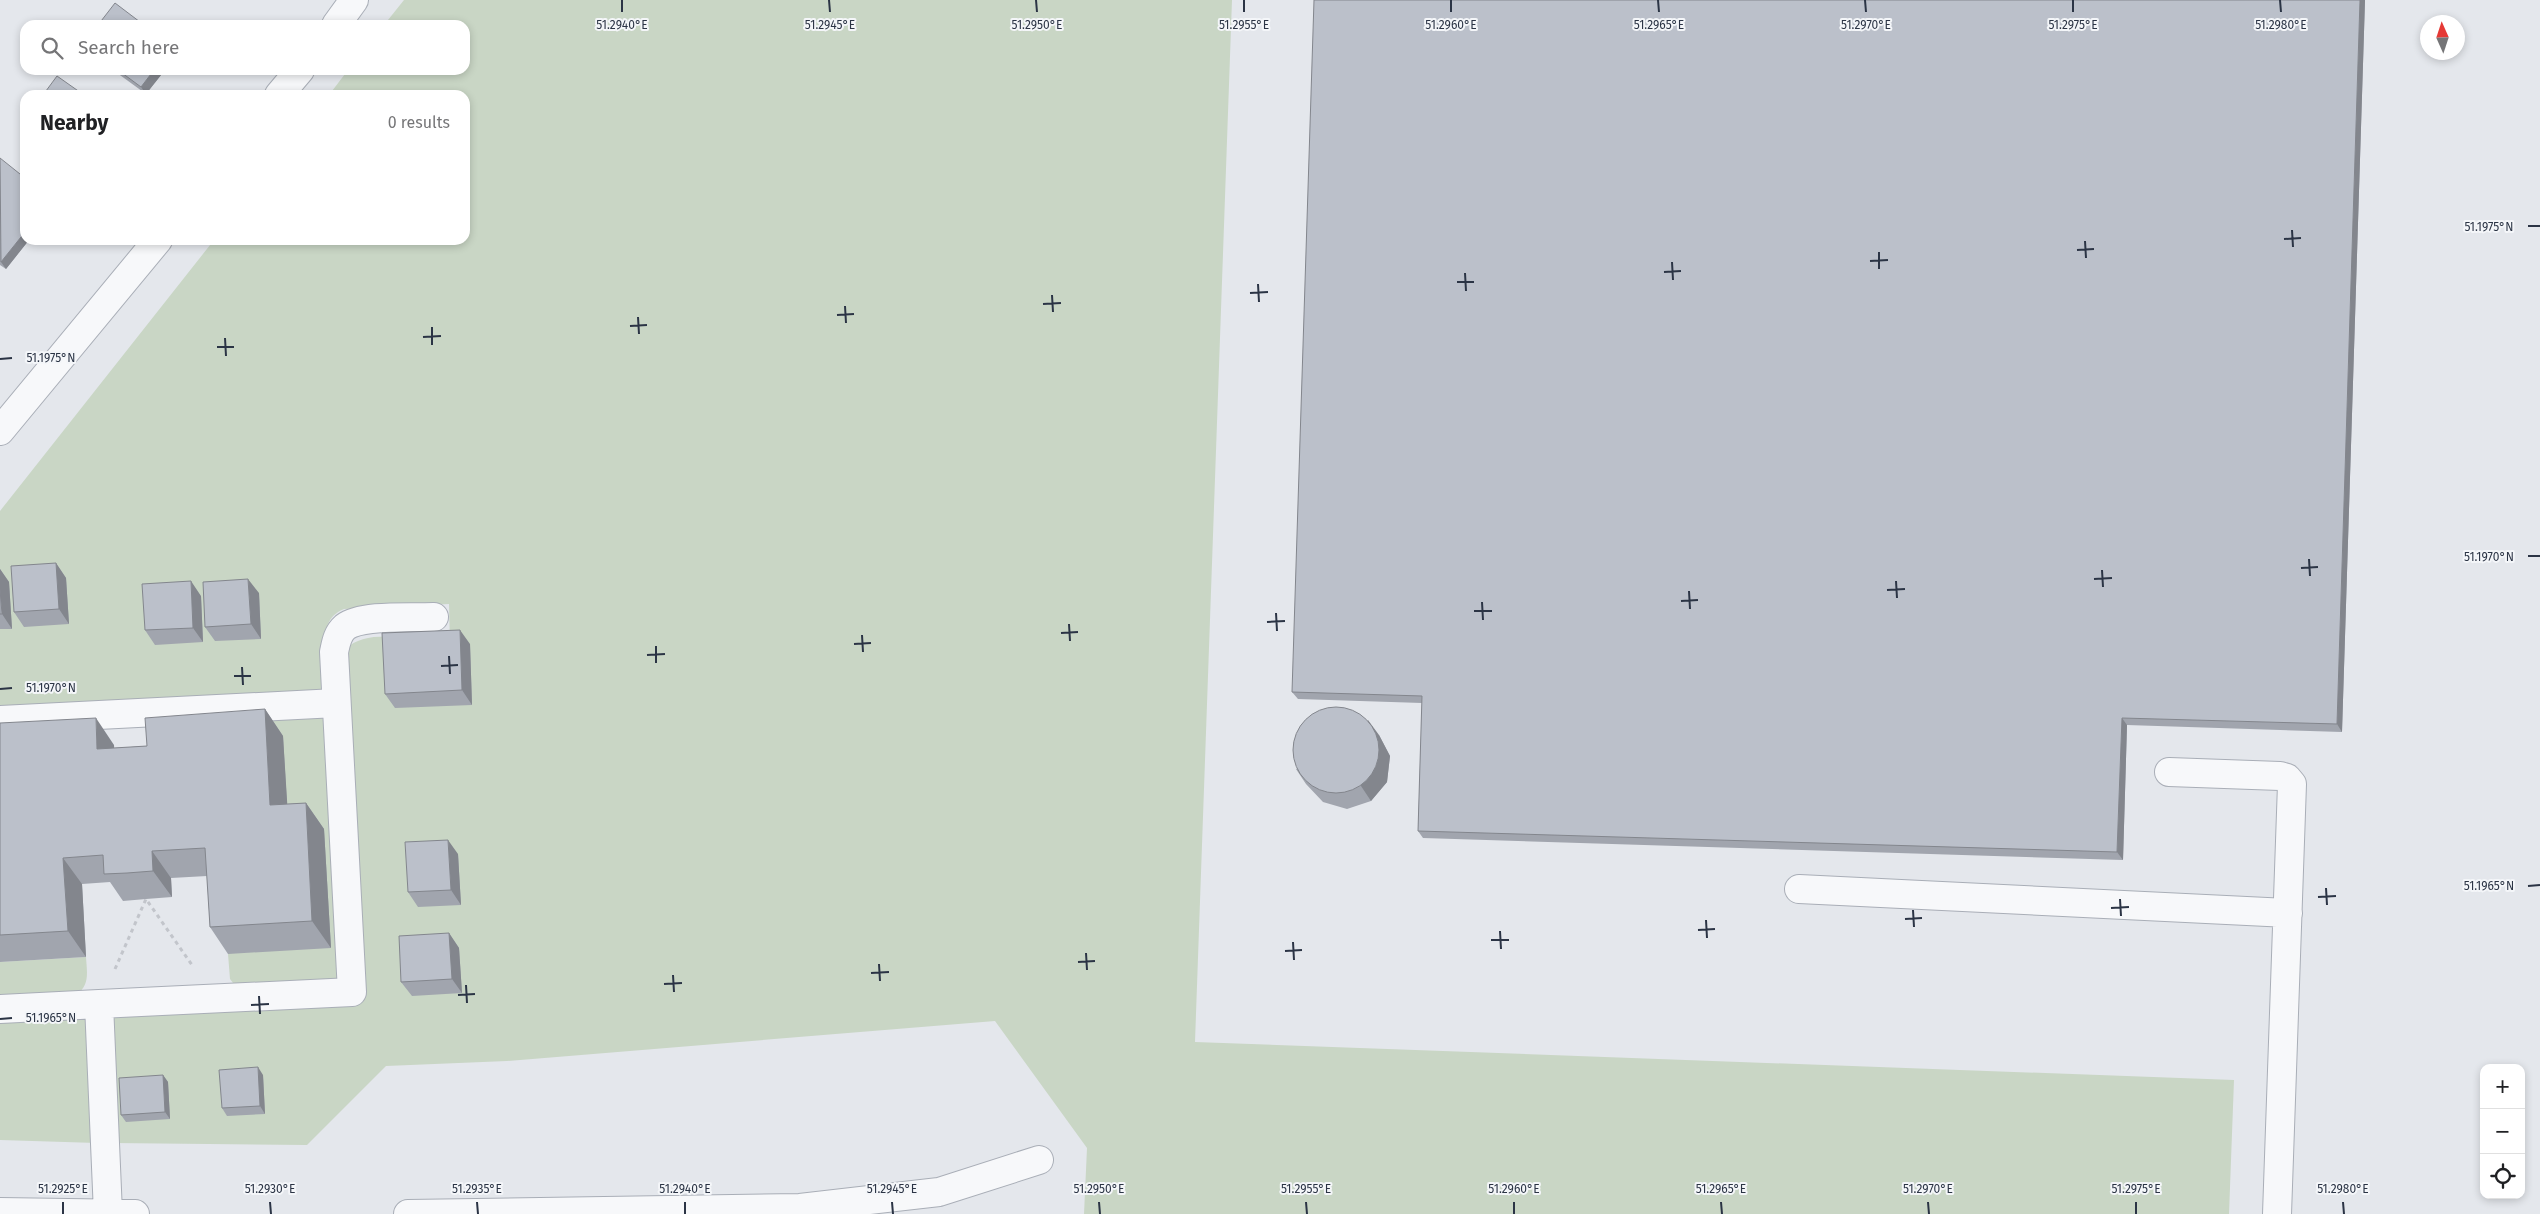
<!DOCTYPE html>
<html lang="en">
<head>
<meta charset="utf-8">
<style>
	body { margin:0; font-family:"Fira Sans",sans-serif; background:#f2f2f2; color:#202124 }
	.controls { position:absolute; right:15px; bottom:15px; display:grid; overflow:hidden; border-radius:10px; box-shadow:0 2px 8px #0003 }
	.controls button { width:45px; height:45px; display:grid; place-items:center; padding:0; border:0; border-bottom:1px solid #e0e0e0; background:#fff; color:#202124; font:25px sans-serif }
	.compass { position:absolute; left:2420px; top:15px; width:45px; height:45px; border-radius:50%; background:#fff; box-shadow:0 2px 8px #0003; rotate:357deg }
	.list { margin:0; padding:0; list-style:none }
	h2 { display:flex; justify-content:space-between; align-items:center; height:65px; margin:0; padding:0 20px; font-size:21px }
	h2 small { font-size:16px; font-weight:400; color:#757577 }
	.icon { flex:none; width:28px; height:28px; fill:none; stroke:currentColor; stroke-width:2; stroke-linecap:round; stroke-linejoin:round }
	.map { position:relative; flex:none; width:2540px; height:1214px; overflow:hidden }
	.search { position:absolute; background:#fff; box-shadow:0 2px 8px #0003; left:20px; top:20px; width:450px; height:55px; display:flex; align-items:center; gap:12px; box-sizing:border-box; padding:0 18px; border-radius:15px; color:#757577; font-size:19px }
	.panel { position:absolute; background:#fff; box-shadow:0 2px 8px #0003; left:20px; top:90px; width:450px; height:155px; border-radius:15px }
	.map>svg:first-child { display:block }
	.green { fill:#c9d6c5 }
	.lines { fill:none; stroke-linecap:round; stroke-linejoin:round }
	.minor-casing { stroke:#a9aeb7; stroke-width:30 }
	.path { stroke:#c2c5cb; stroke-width:3; stroke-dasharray:4 4; stroke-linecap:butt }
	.minor { stroke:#f7f8fa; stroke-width:28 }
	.wall { fill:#a1a5ae }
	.shaded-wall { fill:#83868d }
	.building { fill:#bbc0ca; stroke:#83868d }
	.ticks { fill:none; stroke:#2b3445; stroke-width:2 }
	.ticks-label { font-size:12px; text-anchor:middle; fill:#2b3445; stroke:#f4f6f9; stroke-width:4; stroke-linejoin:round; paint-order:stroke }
</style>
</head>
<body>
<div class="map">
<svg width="2540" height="1214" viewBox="0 0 2540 1214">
	<rect width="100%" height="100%" fill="#e4e7ec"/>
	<path class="green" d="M404,0H1232L1195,1042L2234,1080L2229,1214H1084L1087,1148L995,1021L507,1061L386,1066L307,1145L112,1143L107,1025L115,1015L360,998L346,649C367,626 423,641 450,645L449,604L344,609C314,620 326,666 327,691L0,708V511L214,240H465V95H329L348,70H465V25H384Z
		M321,717L325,722L338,980L237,988L230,979L228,954L324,829L289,832L163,745L173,722Z
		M86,957C87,973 90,985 76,995L0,1001V962Z
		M83,1016L88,1021L97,1143L0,1140V1019Z"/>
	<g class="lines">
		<defs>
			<path id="minor" d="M336,25L354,0
				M279,95L300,70
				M0,431L158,240
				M0,720L336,703
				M2169,772L2280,776L2287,778L2292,784L2277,1214
				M1799,889L2288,913
				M0,1009L99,1004
				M0,1212L135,1214
				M108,1213L99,1004L352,992L334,652C336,643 337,634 345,627C362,614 412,618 434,617
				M408,1214L800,1208L939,1192L1039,1160"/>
		</defs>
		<use href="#minor" class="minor-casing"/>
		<path class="path" d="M115,969L146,899L192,965"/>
		<use href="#minor" class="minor"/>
	</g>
	<path class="wall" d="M2365,0L2342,732L2127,725L2123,860L1423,838L1418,831L1422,703L1298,699L1292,692Z
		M113,70H165L146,94Z
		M0,158L25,240H29L6,269L0,265Z
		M56,563L66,578L69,624L24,627L14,612Z
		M0,569L9,582L12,629H0Z
		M259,593L261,639L215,641L205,627Z
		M201,596L203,642L155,645L145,630Z
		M470,644L472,705L395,708L385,694Z
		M265,709L283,736L287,804L306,803L324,829L331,948L228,954L210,927L207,876L171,878L172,897L146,899L123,901L110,882L82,884L86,957L0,962V723L114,745V748L147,746Z
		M1379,735L1390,756L1387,782L1371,801L1347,809L1323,802L1306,784L1296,769Z
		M458,854L461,905L418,907L408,892Z
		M449,933L459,948L462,993L412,996L401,982Z
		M163,1075L168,1082L170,1119L126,1122L121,1115Z
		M263,1075L265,1114L227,1116L222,1108Z"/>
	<path class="shaded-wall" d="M2360,0H2365L2342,732L2337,724Z
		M154,70H165L146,94L141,87Z
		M25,232V240H29L6,269L1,262Z
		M56,563L66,578L69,624L59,609Z
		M0,569L9,582L12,629L2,614L0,589Z
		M248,579L259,593L261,639L251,624Z
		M191,581L201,596L203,642L193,628Z
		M460,630L470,644L472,705L462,690Z
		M265,709L283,736L289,832L270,805Z
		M96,718L114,745L116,775L97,749Z
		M2122,718L2127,725L2123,860L2117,852Z
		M1368,720L1379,735L1390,756L1387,782L1371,801L1361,786Z
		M306,803L324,829L331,948L312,921Z
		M448,840L458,854L461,905L451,890Z
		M152,851L171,878L172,897L153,871Z
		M63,858L82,884L86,957L68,931Z
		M449,933L459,948L462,993L452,979Z
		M258,1067L263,1075L265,1114L260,1106Z
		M163,1075L168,1082L170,1119L165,1112Z"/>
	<path class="building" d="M1314,0H2360L2337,724L2122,718L2117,852L1418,831L1422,696L1292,692Z
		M115,3L144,25H98Z
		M118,70H154L141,87Z
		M57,76L84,95H43Z
		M0,158L25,178V232L1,262Z
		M56,563L59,609L14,612L11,566Z
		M248,579L251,624L205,627L203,582Z
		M191,581L193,628L145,630L142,584Z
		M0,589L2,614H0Z
		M460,630L462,690L385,694L382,633Z
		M1293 750a43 43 0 1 1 86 0a43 43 0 1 1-86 0Z
		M265,709L270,805L306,803L312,921L210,927L205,848L152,851L153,871L127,873L104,874L103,855L63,858L68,931L0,935V723L96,718L97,749L147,746L145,718Z
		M448,840L451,890L408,892L405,842Z
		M449,933L452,979L401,982L399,936Z
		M258,1067L260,1106L222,1108L219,1070Z
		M163,1075L165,1112L121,1115L119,1078Z"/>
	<path class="ticks" d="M622,0V12M829,0L830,12M1036,0L1037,12M1244,0V12M1451,0V12M1658,0L1659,12M1865,0L1866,12M2073,0V12M2280,0L2281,12M2528,226H2540M2292,230L2293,247M2284,239L2301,238M2085,241L2086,258M2077,250L2094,249M1879,252V269M1870,261L1888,260M1672,262L1673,280M1664,272L1681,271M1465,273L1466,291M1457,282H1474M1258,284L1259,302M1250,293L1268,292M1052,295L1053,312M1043,304L1061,303M845,306L846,323M837,315L854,314M638,317L639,334M630,326L647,325M432,327V345M423,337L441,336M225,338L226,356M217,347H234M0,359L12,358M2528,556H2540M2309,559L2310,576M2301,568L2318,567M2102,570L2103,587M2094,579L2112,578M1896,581L1897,598M1887,590L1905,589M1689,591L1690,609M1681,601L1698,600M1482,602L1483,620M1474,611H1492M1276,613L1277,631M1267,622L1285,621M1069,624L1070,641M1061,633L1078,632M862,635L863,652M854,644L871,643M656,646V663M647,655L665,654M449,656L450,674M441,666L458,665M242,667L243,685M234,676H251M0,689L12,688M2528,886L2540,885M2326,888L2327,905M2318,897L2336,896M2120,899L2121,916M2111,908L2129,907M1913,910L1914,927M1905,919L1922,918M1706,920L1707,938M1698,930L1715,929M1500,931L1501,949M1491,940H1509M1293,942L1294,960M1285,951L1302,950M1086,953L1087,970M1078,962L1095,961M879,964L880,981M871,973L889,972M673,975L674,992M664,984L682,983M466,985L467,1003M458,995L475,994M259,996L260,1014M251,1005L269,1004M0,1019L12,1018M63,1202V1214M270,1202L271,1214M477,1202L478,1214M685,1202V1214M892,1202L893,1214M1099,1202L1100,1214M1306,1202L1307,1214M1514,1202V1214M1721,1202L1722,1214M1928,1202L1929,1214M2136,1202V1214M2343,1202L2344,1214"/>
	<g class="ticks-label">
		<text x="622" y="29">51.2940°E</text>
		<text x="830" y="29">51.2945°E</text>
		<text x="1037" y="29">51.2950°E</text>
		<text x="1244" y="29">51.2955°E</text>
		<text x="1451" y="29">51.2960°E</text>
		<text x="1659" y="29">51.2965°E</text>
		<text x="1866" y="29">51.2970°E</text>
		<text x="2073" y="29">51.2975°E</text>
		<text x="2281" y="29">51.2980°E</text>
		<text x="2489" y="231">51.1975°N</text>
		<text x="51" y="362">51.1975°N</text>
		<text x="2489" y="561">51.1970°N</text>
		<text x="51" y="692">51.1970°N</text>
		<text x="2489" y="890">51.1965°N</text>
		<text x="51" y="1022">51.1965°N</text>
		<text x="63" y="1193">51.2925°E</text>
		<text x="270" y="1193">51.2930°E</text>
		<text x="477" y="1193">51.2935°E</text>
		<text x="685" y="1193">51.2940°E</text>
		<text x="892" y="1193">51.2945°E</text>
		<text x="1099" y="1193">51.2950°E</text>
		<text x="1306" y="1193">51.2955°E</text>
		<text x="1514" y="1193">51.2960°E</text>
		<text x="1721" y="1193">51.2965°E</text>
		<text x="1928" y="1193">51.2970°E</text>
		<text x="2136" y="1193">51.2975°E</text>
		<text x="2343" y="1193">51.2980°E</text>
	</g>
</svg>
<div class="controls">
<button>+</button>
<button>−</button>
<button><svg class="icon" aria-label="locate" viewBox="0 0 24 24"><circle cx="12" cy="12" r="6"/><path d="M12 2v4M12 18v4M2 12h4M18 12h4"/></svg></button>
</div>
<svg class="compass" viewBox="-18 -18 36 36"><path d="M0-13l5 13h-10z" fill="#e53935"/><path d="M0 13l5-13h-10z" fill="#757577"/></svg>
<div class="search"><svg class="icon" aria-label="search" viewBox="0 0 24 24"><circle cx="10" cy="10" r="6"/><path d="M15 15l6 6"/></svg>Search here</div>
<section class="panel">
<h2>Nearby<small>0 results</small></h2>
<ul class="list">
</ul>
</section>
</div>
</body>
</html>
